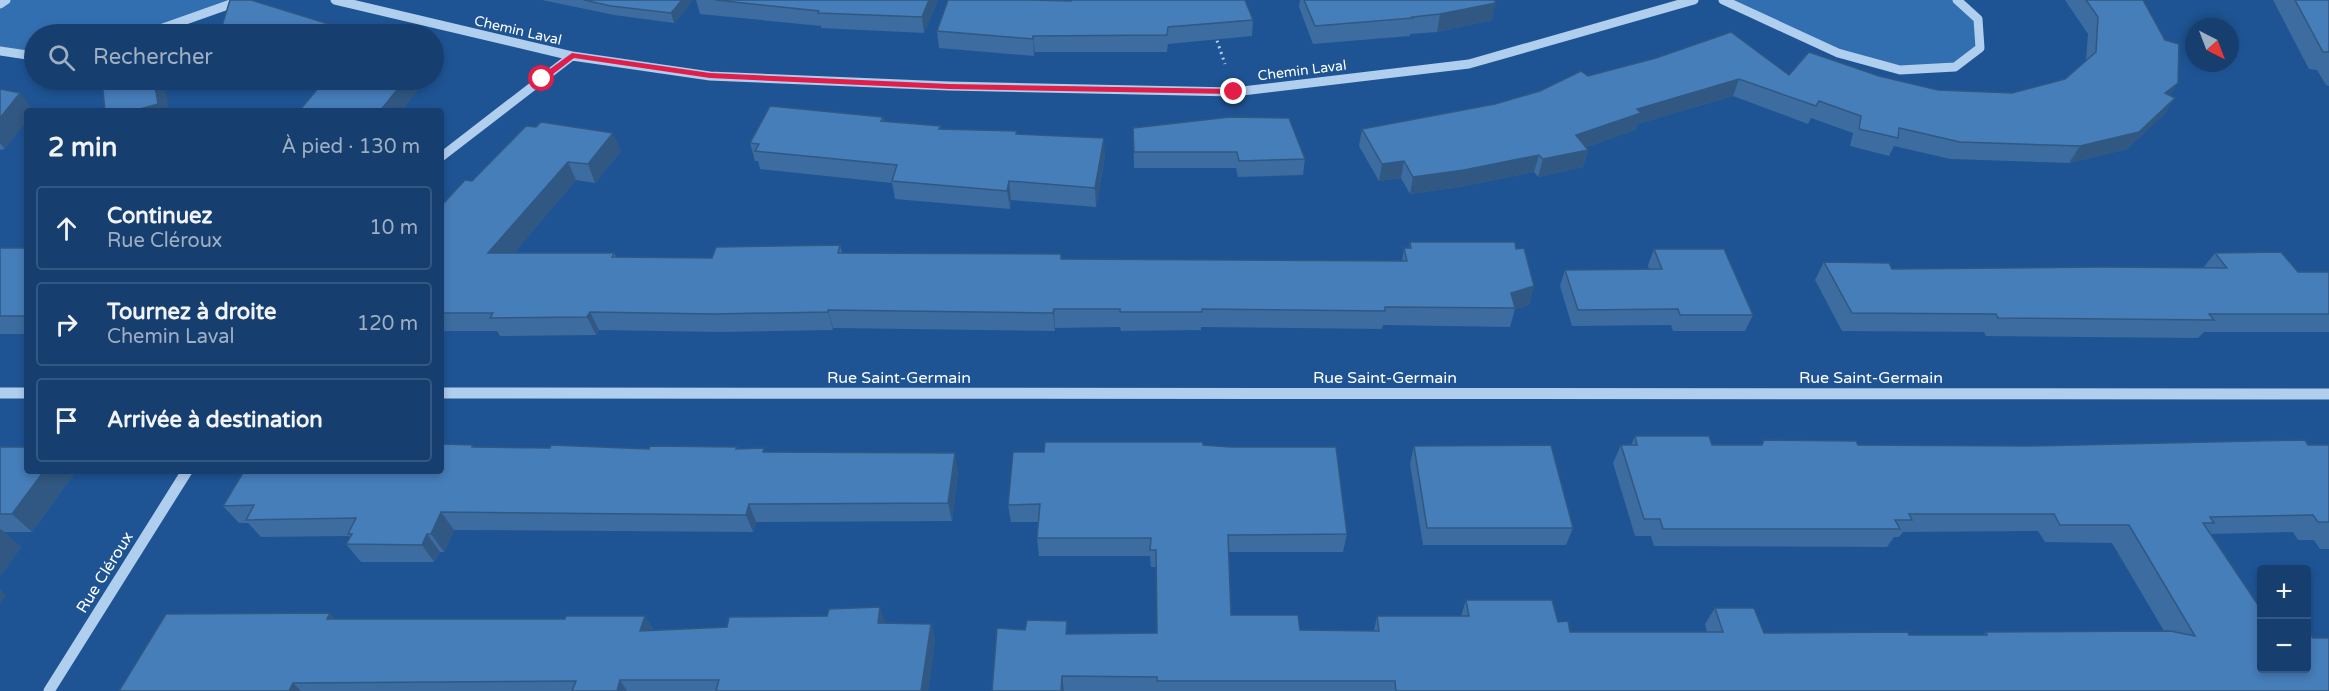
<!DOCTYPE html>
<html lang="fr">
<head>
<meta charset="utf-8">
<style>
	body { margin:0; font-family:"Varela Round",sans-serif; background:#1f4674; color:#f1f3f6 }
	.controls { position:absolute; right:18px; bottom:18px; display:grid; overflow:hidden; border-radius:6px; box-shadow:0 3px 9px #0003 }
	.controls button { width:54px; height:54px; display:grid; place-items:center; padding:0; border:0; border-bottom:2px solid #355882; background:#163f6f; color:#f1f3f6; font:30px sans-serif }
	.compass { position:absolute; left:2185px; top:18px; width:54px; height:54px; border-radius:50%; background:#163f6f; box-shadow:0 3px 9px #0003; rotate:138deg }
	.stop { position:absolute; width:18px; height:18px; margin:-14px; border:4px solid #e11d48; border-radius:50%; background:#fff }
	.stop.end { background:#e11d48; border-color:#fff; box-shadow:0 2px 6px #0008 }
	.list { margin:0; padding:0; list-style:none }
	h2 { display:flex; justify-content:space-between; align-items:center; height:78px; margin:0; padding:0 24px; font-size:26px }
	h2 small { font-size:20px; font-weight:400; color:#9eafc3 }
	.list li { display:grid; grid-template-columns:39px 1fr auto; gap:18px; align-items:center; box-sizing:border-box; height:84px; margin:0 12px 12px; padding:0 12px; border:2px solid #355882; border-radius:6px }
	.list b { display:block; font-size:22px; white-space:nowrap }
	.list p { margin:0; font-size:20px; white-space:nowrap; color:#9eafc3 }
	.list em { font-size:20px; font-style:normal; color:#9eafc3 }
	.icon { flex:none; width:33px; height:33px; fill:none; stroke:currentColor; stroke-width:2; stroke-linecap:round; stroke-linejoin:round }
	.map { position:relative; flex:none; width:2329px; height:691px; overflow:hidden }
	.search { position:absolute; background:#163f6f; box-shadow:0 3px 9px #0003; left:24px; top:24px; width:420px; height:66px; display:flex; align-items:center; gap:15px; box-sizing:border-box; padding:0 21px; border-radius:33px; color:#9eafc3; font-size:22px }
	.panel { position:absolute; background:#163f6f; box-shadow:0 3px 9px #0003; left:24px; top:108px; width:420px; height:366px; border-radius:6px }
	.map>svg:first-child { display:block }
	.green { fill:#326fb1 }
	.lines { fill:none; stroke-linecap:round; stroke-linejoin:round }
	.path { stroke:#b0ceee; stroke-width:3; stroke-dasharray:2 4; stroke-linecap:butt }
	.minor-far1 { stroke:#b0ceee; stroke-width:9 }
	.minor { stroke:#b0ceee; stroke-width:11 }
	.wall { fill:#3c6ca0 }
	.shaded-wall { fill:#315882 }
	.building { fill:#467eba; stroke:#315882; stroke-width:1.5 }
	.route { fill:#e11d48 }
	.labels { text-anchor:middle; stroke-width:4.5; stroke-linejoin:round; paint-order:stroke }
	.far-street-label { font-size:14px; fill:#fff; stroke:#1e5494 }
	.street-label { font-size:16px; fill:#fff; stroke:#1e5494 }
</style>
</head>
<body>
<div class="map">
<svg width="2329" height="691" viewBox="0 0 2329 691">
	<rect width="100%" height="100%" fill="#1e5494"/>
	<path class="green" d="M6,0H242L146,34H34V56L0,51V4Z
		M1723,0H1957L1978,19L1980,48L1955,67L1900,70L1838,53Z"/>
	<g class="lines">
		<path class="path" d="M1215,35L1225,64"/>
		<path class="minor-far1" d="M335,0L572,56L710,76L949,86L1234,92L1469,64L1694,0
			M1723,0L1838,53L1900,70L1955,67L1980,48L1978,19L1957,0
			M0,4L6,0
			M146,34L242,0
			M0,51L34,56
			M441,157L572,56"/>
		<path class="minor" d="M0,393H27
			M441,393L2329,394
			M49,691L187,471"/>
	</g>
	<path class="wall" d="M542,0H693L674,23L614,15Z
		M696,0H938L924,33L821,28V26L700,14Z
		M1300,0H1494L1492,20L1437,32L1410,34V36L1313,44L1299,7Z
		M2065,0H2143L2169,95L2175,98L2163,115L2127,149L2069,163L1950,159L1894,146L1889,156L1850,146L1853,133L1811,118L1808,124L1733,96L1637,124L1635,130L1586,147L1588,150L1583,167L1538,177L1534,172L1460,187L1410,194L1401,178L1379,181L1359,146L1362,129L1495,104L1588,76L1789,75L1879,76L1938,90L2012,93L2065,79L2086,61L2088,34Z
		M2273,0H2329V86L2326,85L2317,70L2309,69Z
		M1253,20L1252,36L1168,44L1167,52H1035L1034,56L939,48L937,31Z
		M222,26L361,34H227Z
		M0,89L5,149L0,150Z
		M883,117L884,121L941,126V129L1017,134L1105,156L1096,207L1011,200L1010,209L895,199L892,183L760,169L758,161H755L750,143Z
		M1133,128L1305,159L1303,175L1238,177L1236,168H1134Z
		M621,151L595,183L576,180L514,253H614L616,257L712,258L840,245L842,253L1061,259L1402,261L1404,248H1409L1410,242L1516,249L1534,286L1529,305L1515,309L1510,327L1383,325L1382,329L1201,327V330L1121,331L1120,327L1055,328V331L833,328V330L720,332L599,330L596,335L500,336L497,331H441V206L472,181Z
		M0,248H27V334H0Z
		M1654,249L1753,315L1745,331H1673L1671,325L1572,326L1560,286L1565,270H1649L1648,265Z
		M2215,253L2298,272H2329V332H2204L2198,338L1986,336L1984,332L1842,331L1815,280L1824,262L1892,269L2203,268Z
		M1635,436L1712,445L2028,446L2329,445V549H2320L2314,540H2298L2293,532L2211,534L2258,605L2329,691H992L1068,634L1157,633V567H1151L1150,556H1039L1037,538L1038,522H1011L1008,505L1044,452L1203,445L1347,534L1343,552H1229L1231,615L1300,630L1374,631L1377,616H1461L1466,600L1558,622L1570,632H1707L1705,624L1715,608L1764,633L1909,635H1983L1986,632L2164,631L2112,543L2045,542L2038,531L1903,532L1899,537H1894L1887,547L1654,546L1651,536H1635L1613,463L1621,445H1631Z
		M473,445L474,447L649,449L737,447L738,449L765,452L958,471L952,521L756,522L753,532L454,530L444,552H440L434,562H361L346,544L350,538L349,536L261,537L248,523H239L223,506Z
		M1414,446L1573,528L1566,545H1423L1410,464Z
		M0,447L27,471H76L32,532H4L21,547L0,576Z
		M645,616L653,630L885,623L931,624L935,640L928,691H119L335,619H565Z"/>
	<path class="shaded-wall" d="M682,0H693L674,23L671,13Z
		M929,0H938L924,33L922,17Z
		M1496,3L1492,20L1437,32L1440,14Z
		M1033,36L1035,52L1034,56L1033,39Z
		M434,49L440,62L434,70Z
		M1739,79L1733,96L1637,124L1635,130L1571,152L1576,135L1637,109Z
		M154,80H164L169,111H133Z
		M405,80H426L402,111H380Z
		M2178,83L2166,100L2165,93Z
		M20,93L34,111H27V121L5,149L0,143V118Z
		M2175,98L2163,115L2127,149L2069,163L2080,146Z
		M613,133L621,151L595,183L588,164Z
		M1104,138L1105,156L1096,207L1095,188Z
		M1588,150L1583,167L1538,177L1543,159Z
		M1539,155L1534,172L1460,187L1410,194L1413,177Z
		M1404,161L1401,178L1379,181L1382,164Z
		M568,162L576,180L498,272L488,253Z
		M1009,181L1011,200L1010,209L1007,191Z
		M1534,286L1529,305L1515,309L1511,293Z
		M1054,309L1055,328V331L1053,313Z
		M828,310L833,328V330L828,312Z
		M590,312L599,330L596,335L587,317Z
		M955,453L958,471L952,521L948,503Z
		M44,471H76L32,532L12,514Z
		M749,504L756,522L753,532L746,515Z
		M441,512L454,530L444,552L431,534Z
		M1,529L21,547L0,576V530Z
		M427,534L440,552L434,562L422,545Z
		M0,589L6,595L0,604Z
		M880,607L886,624L878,623Z
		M330,613L345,630L327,619Z
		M645,616L654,633L640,631Z
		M931,624L935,640L928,691H921Z
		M1062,676L1064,691H1061Z
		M620,680L627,691H617Z
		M293,683L301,691H289Z"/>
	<path class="building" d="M230,0H251L361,34H248L222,26Z
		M584,0H682L671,13L611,6Z
		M715,0H929L922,17L818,13L819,11Z
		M948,0H1030L1071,1V0H1245L1253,20L1168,27L1167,35L1033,36V39L937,31Z
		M1304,0H1494L1496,3L1440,14L1412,17L1413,18L1315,26Z
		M2086,0H2143L2165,40L2179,44L2178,83L2165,93L2175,98L2139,132L2080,146L1960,142L1899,128L1898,138L1859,129L1861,116L1819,101L1816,106L1739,79L1637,109L1641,113L1576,135L1588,150L1543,159L1539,155L1464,170L1413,177L1404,161L1382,164L1362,129L1495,104L1540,91L1581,71L1588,76L1656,58L1731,32L1789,75L1809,52L1879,76L1938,90L2012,93L2065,79L2096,52L2098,17Z
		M2295,0H2329V52H2323Z
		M102,80H154L158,104L133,111H105Z
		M325,80H405L380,111H299Z
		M0,89L20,93L0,118Z
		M770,106L883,117L881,121L941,126L939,129L1017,131L1016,134L1104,138L1095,188L1009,181L1007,191L892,181L897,165L755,151L759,144L750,143Z
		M1230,117L1289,118L1305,159L1239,161L1237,152H1134L1133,128Z
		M541,122L613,133L588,164L568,162L488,253H614L612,257L712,258L716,247L840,245L838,253L1061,254V259L1407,261L1404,248H1411L1410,242H1515L1516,249L1524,248L1534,286L1511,293L1515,308L1385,307V311L1202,309V312H1120V309H1054L1053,313L828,310V312L713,314L590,312L587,317L490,318L493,313H441V206L465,180L472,181L526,126L536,127Z
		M0,248H27V316H0Z
		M1654,249H1724L1753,315H1680L1678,309L1578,310L1565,270L1662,269Z
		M2281,252L2298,272H2329V314H2209L2214,320L1998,318L1996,314L1852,313L1824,262L1889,263L1892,269L2101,267L2227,268L2215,253Z
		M1635,436H1709L1712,445H1762L1764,440L1856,441L1858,445L2028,446L2305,440L2308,445H2329V522H2318L2313,515L2210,517L2214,523H2203L2258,605H2262V669H2307V629L2313,638H2329V691H1396L1395,681H1157V677L1062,676L1061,691H992L997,628L1025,630L1027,620L1067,621L1066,634L1157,633L1156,550H1150L1151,538H1037L1040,504L1008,505L1013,452H1044L1045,442H1203V445L1230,447H1336L1347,534L1228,535L1231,615H1298L1300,630L1379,631L1377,616H1469L1466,600H1552L1558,622L1568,621L1570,632H1723L1715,608H1754L1764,633L1908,632L1909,635H1987L1986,632L2170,631L2195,636L2129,525H2060L2054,514H1909L1912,520H1895L1900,529H1663L1660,519H1644L1621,445H1637Z
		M441,444L473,445L472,447L550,448L551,445L649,449L650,446L737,447L736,449L764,448L763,452L955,453L948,503L749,504L746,515L441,512L431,534H427L422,545L346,544L352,534H348L356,518L246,520L254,505L223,506L244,471H441Z
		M1551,445L1573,528H1427L1414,446Z
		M0,447H27V471H44L12,514H0Z
		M880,607L878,623L931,624L921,691H716L719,680H620L617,691H572L576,681L293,683L289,691H119L166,614L330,613L327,619H565L566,616H645L640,631L727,627L729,617L827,616L829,609Z"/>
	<path class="route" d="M572,53L710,73L949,84L1234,89L1238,92L1234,94L949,89L710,78L574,58L544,81H539V77Z"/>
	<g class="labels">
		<g class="far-street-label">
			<text transform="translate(518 30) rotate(13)" y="5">Chemin Laval</text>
			<text transform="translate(1302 70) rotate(-7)" y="5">Chemin Laval</text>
		</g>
		<g class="street-label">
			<text x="899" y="383">Rue Saint-Germain</text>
			<text x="1385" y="383">Rue Saint-Germain</text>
			<text x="1871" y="383">Rue Saint-Germain</text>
			<text transform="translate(104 572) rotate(-58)" y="6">Rue Cléroux</text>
		</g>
	</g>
</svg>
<div class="controls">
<button>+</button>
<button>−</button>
</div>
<svg class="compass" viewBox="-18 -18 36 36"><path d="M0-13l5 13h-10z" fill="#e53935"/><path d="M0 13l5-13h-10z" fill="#9eafc3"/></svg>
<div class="stop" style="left:542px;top:79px"></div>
<div class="stop end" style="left:1234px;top:92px"></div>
<div class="search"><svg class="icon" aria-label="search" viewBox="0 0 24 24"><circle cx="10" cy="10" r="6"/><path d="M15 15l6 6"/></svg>Rechercher</div>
<section class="panel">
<h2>2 min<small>À pied · 130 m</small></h2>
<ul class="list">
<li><svg class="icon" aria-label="ahead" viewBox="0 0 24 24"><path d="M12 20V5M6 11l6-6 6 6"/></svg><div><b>Continuez</b><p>Rue Cléroux</p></div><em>10 m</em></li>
<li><svg class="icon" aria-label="right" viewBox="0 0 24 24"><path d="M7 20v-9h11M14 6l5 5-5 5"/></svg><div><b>Tournez à droite</b><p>Chemin Laval</p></div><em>120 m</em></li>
<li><svg class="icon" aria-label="arrive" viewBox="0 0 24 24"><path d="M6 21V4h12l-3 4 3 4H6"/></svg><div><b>Arrivée à destination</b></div></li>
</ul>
</section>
</div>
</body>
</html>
